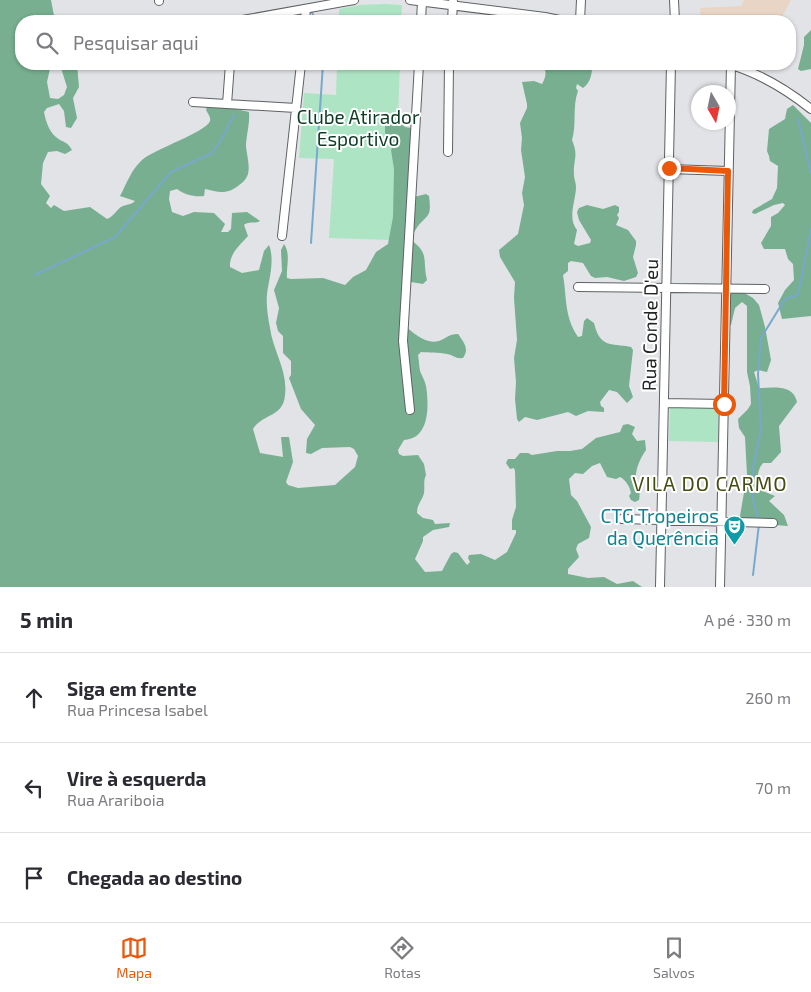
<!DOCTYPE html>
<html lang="pt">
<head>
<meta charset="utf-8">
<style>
	body { margin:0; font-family:"Exo 2",sans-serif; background:#f2f2f3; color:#2b2b33 }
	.compass { position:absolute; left:691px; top:85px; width:45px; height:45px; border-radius:50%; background:#fff; box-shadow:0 1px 4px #0004; rotate:171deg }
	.stop { position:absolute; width:15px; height:15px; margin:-11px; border:4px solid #ea580c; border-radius:50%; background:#fff }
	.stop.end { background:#ea580c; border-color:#fff; box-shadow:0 1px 5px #0008 }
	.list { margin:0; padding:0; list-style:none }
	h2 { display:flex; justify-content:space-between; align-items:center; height:65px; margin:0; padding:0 20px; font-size:21px }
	h2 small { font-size:16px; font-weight:400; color:#7c7c81 }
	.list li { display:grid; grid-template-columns:32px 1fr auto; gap:15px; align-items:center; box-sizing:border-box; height:90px; padding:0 20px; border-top:1px solid #e1e1e2 }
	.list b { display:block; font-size:19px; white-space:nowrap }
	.list p { margin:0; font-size:16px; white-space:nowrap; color:#7c7c81 }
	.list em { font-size:16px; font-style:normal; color:#7c7c81 }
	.icon { flex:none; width:28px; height:28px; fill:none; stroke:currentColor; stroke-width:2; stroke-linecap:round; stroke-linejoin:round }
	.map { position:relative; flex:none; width:811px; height:587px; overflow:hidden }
	.search { position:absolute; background:#fff; box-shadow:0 1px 4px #0004; left:15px; right:15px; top:15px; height:55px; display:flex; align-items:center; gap:12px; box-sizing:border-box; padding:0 18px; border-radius:20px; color:#7c7c81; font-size:19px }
	.sheet { height:335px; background:#fff }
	nav { display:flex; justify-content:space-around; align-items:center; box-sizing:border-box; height:70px; border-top:1px solid #e1e1e2; background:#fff; font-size:14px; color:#7c7c81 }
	nav a { display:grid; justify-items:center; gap:2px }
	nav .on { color:#ea580c }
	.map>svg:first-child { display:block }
	.education { fill:#e9d5c6 }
	.green { fill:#ade4c4 }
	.forest { fill:#77af90 }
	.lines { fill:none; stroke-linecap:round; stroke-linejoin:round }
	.stream { stroke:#77a9cd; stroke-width:2 }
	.minor-casing { stroke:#5f6163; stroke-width:10 }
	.minor { stroke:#fff; stroke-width:8 }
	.route { stroke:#ea580c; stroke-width:6 }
	.labels { text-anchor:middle; stroke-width:4; stroke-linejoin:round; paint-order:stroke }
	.park-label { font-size:19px; fill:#0c3a25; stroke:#fff }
	.street-label { font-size:19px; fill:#222324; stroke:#fff }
	.culture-label { font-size:19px; fill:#0d838f; stroke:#fff; text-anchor:end }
	.neighbourhood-label { font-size:20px; letter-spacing:1px; fill:#444c12; stroke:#fff }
</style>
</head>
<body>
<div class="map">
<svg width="811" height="587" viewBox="0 0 811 587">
	<rect width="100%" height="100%" fill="#e1e3e6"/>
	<path class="education" d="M744,0H791L780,21H701L700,8L741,6Z"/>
	<path class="green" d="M385,4L402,5L401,21H339V9L360,5Z
		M337,64H400L394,225L392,240L329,238L334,159L299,158L304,93L336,95Z
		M670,407H719L718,442L669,441Z"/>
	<path class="forest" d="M0,0H51L55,21H21V64H51L47,82L50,98L58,99L64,95L67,87L61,68L62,64H77L79,87L73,98L77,118L71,128L66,127L64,111L59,104L47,108L44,112C46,123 50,134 60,140C66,143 68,143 72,150L65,154L57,151L48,152L43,163L41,184L50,196L46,203L51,208L54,205L64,211L90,207L107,219C115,216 117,208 123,206C128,204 131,205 135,201L120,196C127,183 131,170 142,160C155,149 206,132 210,121C211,117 208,114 206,110L207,107L223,106L249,112C250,124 246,136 246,147C247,156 250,165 248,174C246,180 242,183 238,186C226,195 218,192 205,189L204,196C194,197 185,195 177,189L170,191L169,199L172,212L183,216L194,212L214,213L225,224L221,232H228L231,229L232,213L247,212L260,221C255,224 249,221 244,225L248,236C240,245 229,254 230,267L242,273L259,270L264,251L269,245C275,260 269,279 267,294C266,305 268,318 270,328C273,351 288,371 285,395C283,418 263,413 253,429L260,453L283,457L281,437H289L293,462L286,482L288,485L298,488L335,485L355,467L358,456L354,449L350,447L322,448L311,454L306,453L307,439L315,425L301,409L289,378L291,375V361L283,353V336L278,331L276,323L279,308L274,290L282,271L281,250L284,244C291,254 286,267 287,278L291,279L323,278L345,285L353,277L366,270L376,252L388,244L393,217L394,169L391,150L393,145L385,133V124L387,121C395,119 401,121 405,127L411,128L414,133V197L426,194L429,196C432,220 427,213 416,229C414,232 412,236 411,240C430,254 422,259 427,280L423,284L411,282L407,283L403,324C412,332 426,345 439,341C447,338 448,334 458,334C463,341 470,349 463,358C455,359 454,355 447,354C439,352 429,353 421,352L418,355C419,360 419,366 420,371C422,376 425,381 426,386C429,405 430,439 404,440L398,450L399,454L403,456L418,455L424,464L426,475C423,481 425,486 424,493C422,501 417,504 417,513L423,518L433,520L435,524L450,523L449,527L433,530L423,537V541L415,559L425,572L442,571L451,554L454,552L458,553L467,565L470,562L468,558L469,555L481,554L495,560L507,552L516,533V530H512V520L516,507L515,471L514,468L510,469L506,463L508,459H515L520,453H528L532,455L557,451H570L582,449L596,438L620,432L623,425L628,424L635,427L632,434L637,441L645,440L646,450C640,459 635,469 636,480C637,489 641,489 639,500L635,502L631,500L629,496L631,493C630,487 626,480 620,477L616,479L607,477L600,463L592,466L583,474L575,473L569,479L571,495L577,501L591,527L589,538L578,544L576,549L579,557L568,569V574L588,578L604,577L617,584L633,581L642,587H0Z
		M811,30V69L801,71L798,69L804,45V37Z
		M543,64H590L592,67C592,75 590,83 583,88L577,84L576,88L578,91C572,107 577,124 572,140C579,157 573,159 574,175C574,179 576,183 576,187C576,200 567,218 577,230L574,244L578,246L590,243L591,240L579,220L577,212L579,208L587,205L603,209L615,205L619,207V212L617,215L619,218L616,225L628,230L636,241V245L633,257L638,273L636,277L624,281L607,277L595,278L591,276L583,263L571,261L568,263V271L563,275C567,298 564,316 578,337L582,336L584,321L587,318L594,323C600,348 610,343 631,347L633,350L629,386L633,397L627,403L617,392L609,390L600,402L601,406L604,408V412L588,411L576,416L568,412L537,420L525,417L519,422L517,419L515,399L516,382L514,358L517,340L514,298L515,282L500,257L499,250L518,234L524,205L522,193L525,177L521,150L522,138L520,123L527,108V104L522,82L534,81L542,84C546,78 547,71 543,64Z
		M793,105L811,123V316L782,319L778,303L785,290L794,280L793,264L788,259L785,249H764L761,243L771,226V217L778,213L785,205L783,203L774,205L755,214L752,213L753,210L772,199L777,188L778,166L770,161L769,156L767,151L769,129L785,119L787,109Z
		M741,291L753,298L759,305L765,327L771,360L767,372L758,370L754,372L759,388C773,388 793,384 797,402L779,426L781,452L771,463H763C756,471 757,482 760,490L775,496L769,501L784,515L788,526L751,523L741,519L740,516L747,475L745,437L739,428L738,419L748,409L751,404L750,386L747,372V306L742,302L735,308L731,325L728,324L729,297L732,292Z"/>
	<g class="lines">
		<path class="stream" d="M311,9L315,21
			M798,119L811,173
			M311,243L323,64
			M35,275L115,237L171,172L212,153L220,142L234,115
			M758,519L752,494L753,468L761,430L758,374L761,338L785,299L798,295L811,229
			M753,575L759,524"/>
		<defs>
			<path id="minor" d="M410,0L545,17L564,21
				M674,0L675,21
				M159,1V0
				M237,21L354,0
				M305,21L306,9
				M421,21L422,1
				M452,21L453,2
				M580,21L581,0
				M728,64C759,73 786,89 811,109
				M193,102L296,108
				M227,104L230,64
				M448,152L449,64
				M669,169L728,171
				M282,236L301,64
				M578,287L765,289
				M664,403L724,404
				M410,410L403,341L419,64
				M622,519L773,523
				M660,587L671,64
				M720,587L731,64"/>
		</defs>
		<use href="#minor" class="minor-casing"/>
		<use href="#minor" class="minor"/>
	</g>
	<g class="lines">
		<path class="route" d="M669,168L728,171L724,404"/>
	</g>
	<defs>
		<symbol id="theatre-pin" viewBox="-11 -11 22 30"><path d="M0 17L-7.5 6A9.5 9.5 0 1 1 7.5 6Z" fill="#0f9aa8" stroke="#fff"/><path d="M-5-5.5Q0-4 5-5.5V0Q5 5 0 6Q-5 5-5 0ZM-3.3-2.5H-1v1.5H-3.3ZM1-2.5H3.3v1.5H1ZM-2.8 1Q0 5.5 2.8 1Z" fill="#fff"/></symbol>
	</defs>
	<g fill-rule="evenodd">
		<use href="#theatre-pin" x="722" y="514" width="25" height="34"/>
	</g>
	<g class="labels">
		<g class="park-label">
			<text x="358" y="124">Clube Atirador<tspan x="358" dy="22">Esportivo</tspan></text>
		</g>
		<g class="street-label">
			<text transform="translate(650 325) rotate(-89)" y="7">Rua Conde D'eu</text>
		</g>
		<g class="culture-label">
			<text x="719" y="523">CTG Tropeiros<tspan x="719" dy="22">da Querência</tspan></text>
		</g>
		<g class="neighbourhood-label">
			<text x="710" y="491">VILA DO CARMO</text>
		</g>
	</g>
</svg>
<svg class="compass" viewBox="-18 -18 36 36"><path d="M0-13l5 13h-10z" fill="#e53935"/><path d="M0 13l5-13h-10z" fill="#7c7c81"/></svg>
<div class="stop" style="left:724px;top:404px"></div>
<div class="stop end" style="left:669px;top:168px"></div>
<div class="search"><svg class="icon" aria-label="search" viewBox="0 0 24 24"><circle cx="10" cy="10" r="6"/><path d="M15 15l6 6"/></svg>Pesquisar aqui</div>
</div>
<section class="sheet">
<h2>5 min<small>A pé · 330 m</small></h2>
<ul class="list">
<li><svg class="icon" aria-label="ahead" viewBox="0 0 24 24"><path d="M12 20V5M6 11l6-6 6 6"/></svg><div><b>Siga em frente</b><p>Rua Princesa Isabel</p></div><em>260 m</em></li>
<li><svg class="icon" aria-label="left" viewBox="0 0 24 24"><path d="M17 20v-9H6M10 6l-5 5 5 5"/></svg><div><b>Vire à esquerda</b><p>Rua Arariboia</p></div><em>70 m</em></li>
<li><svg class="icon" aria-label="arrive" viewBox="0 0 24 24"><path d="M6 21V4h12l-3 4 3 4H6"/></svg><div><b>Chegada ao destino</b></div></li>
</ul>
</section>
<nav>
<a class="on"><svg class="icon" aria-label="map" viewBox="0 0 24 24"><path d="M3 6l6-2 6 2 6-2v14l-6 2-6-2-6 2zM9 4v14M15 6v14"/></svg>Mapa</a>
<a><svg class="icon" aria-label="directions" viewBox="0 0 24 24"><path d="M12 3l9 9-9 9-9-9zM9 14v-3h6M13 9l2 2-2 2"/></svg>Rotas</a>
<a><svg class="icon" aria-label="saved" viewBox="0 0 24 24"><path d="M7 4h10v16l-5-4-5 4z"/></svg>Salvos</a>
</nav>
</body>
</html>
